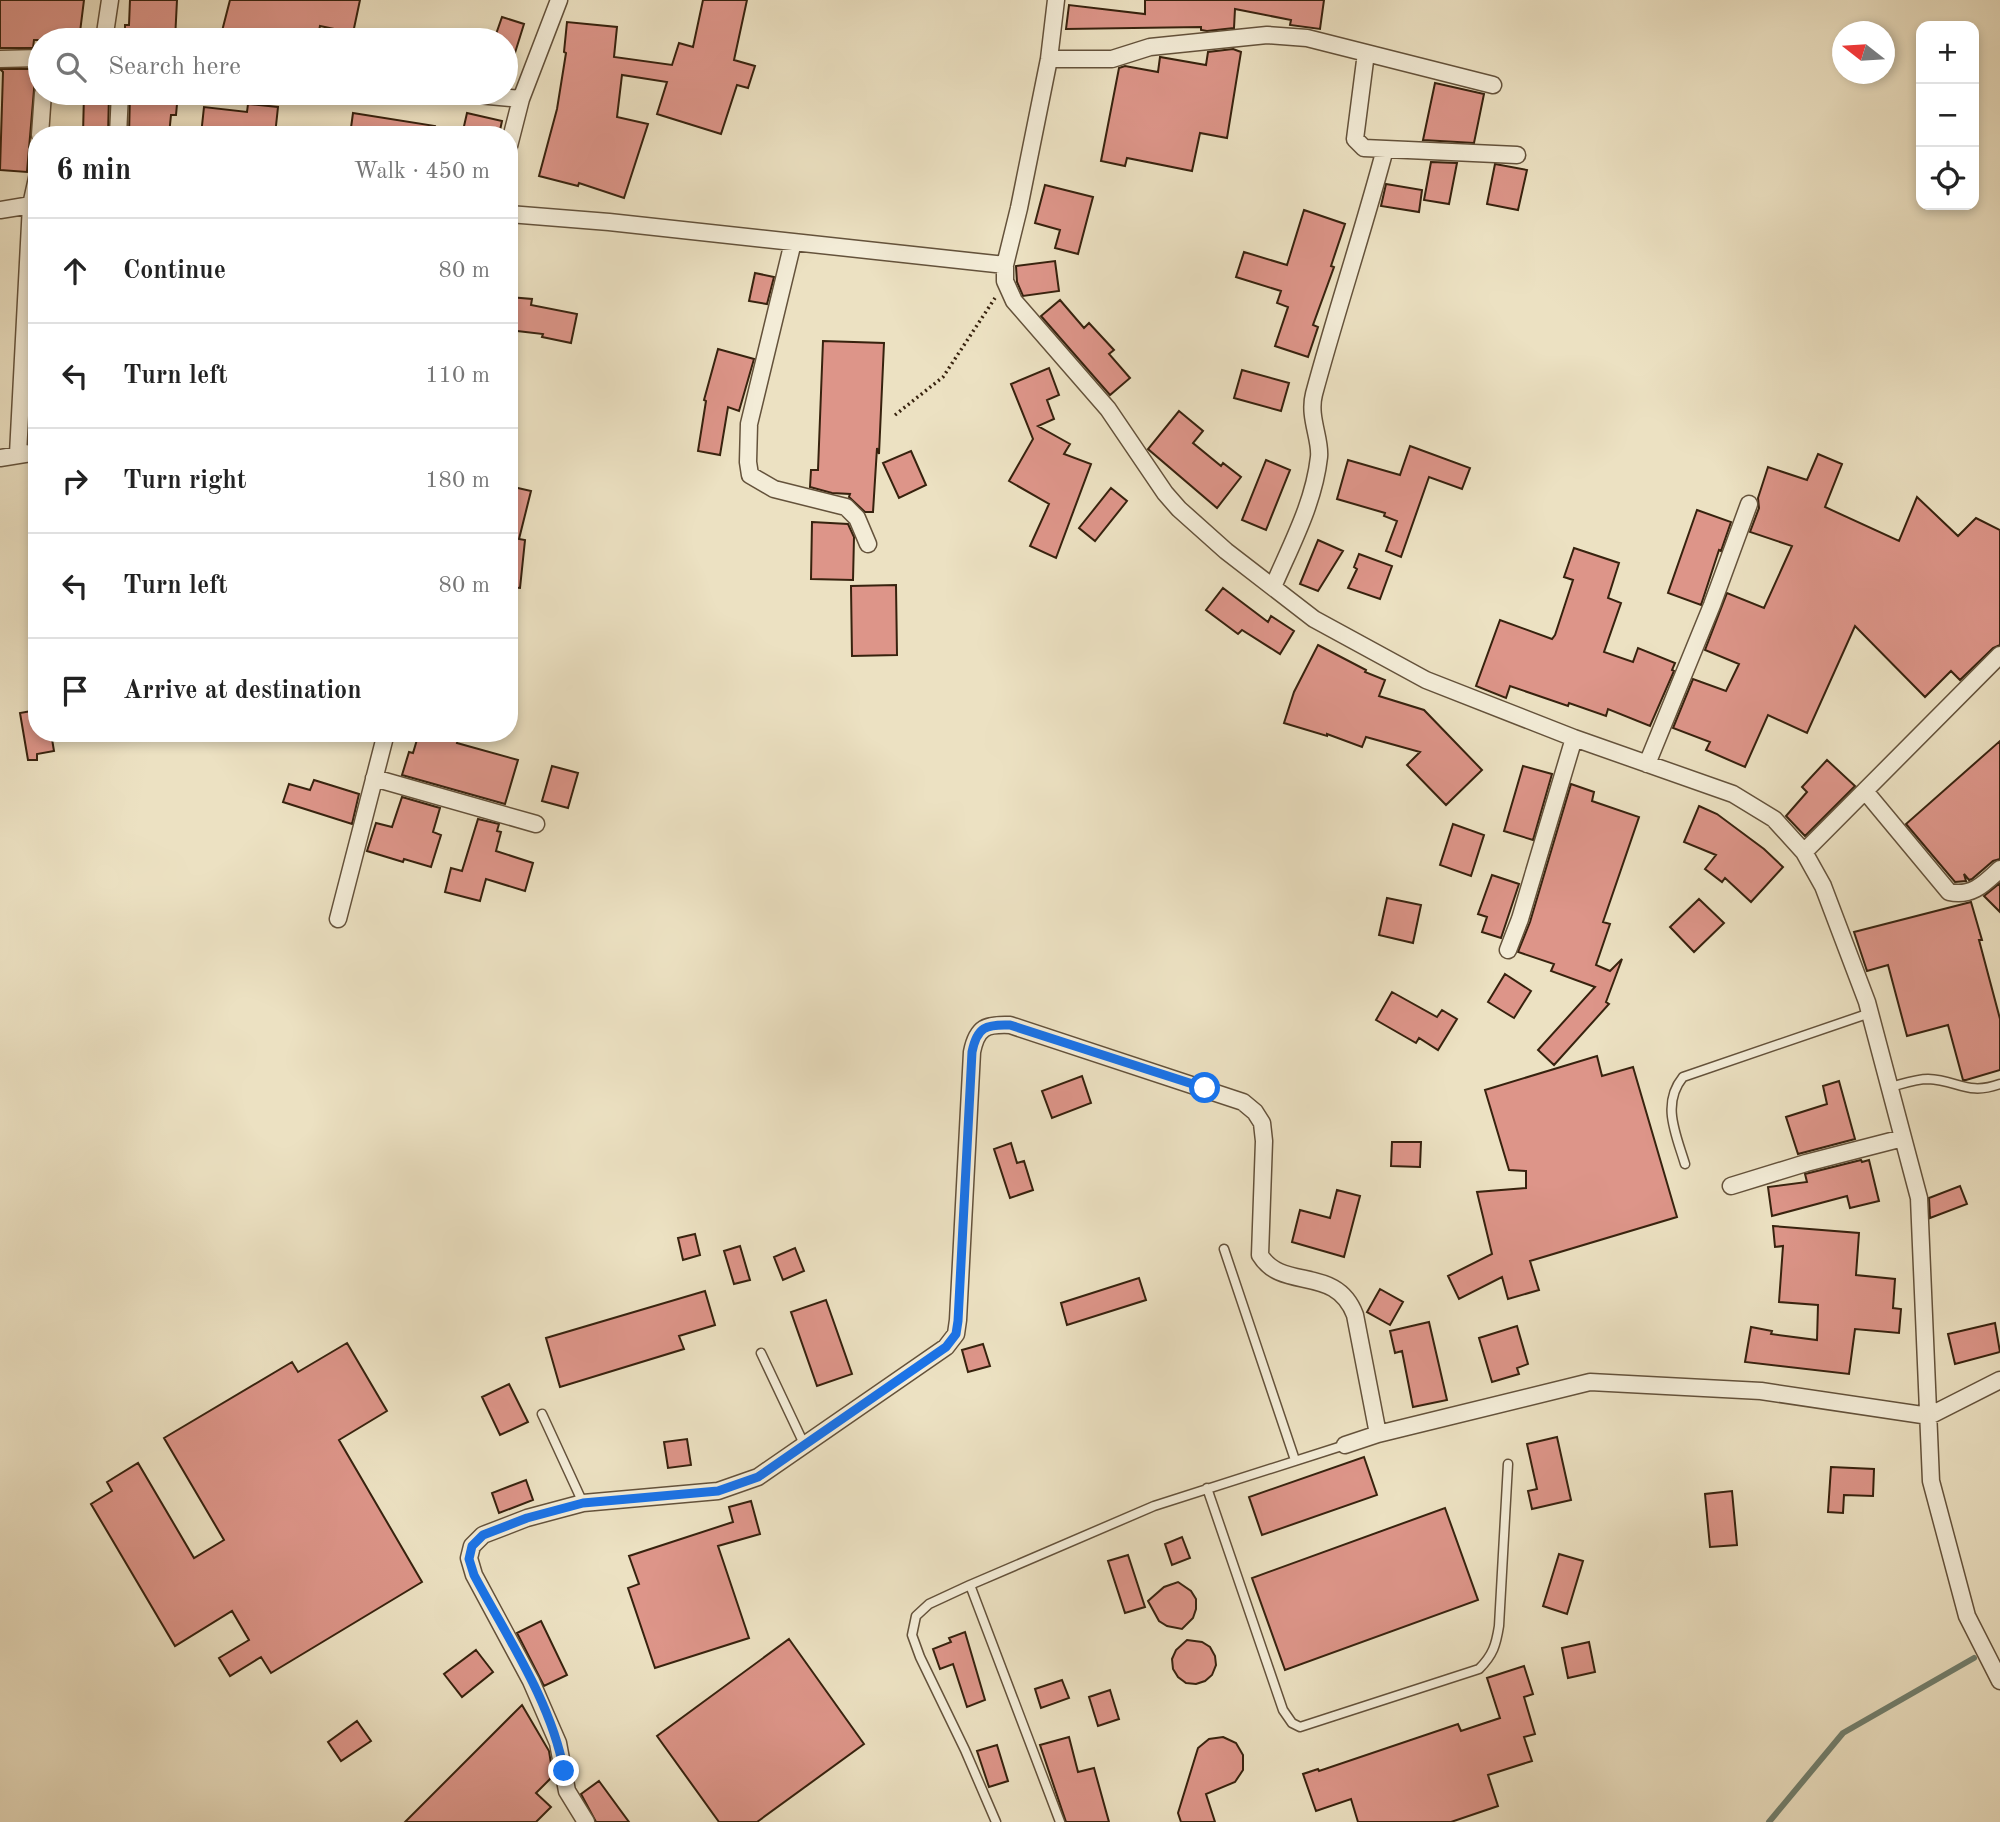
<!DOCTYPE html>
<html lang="en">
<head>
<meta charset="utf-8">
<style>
	body { margin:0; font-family:"Old Standard TT",serif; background:#f2f2f2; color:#222 }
	.controls { position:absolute; right:21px; top:21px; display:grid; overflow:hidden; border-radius:14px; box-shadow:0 4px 10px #0003 }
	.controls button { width:63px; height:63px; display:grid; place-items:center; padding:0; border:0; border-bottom:2px solid #e0e0e0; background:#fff; color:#222; font:35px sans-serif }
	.compass { position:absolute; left:1832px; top:21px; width:63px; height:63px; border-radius:50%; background:#fff; box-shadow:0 4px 10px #0003; rotate:287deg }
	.stop { position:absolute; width:21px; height:21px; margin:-16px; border:5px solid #1a73e8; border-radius:50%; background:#fff }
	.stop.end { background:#1a73e8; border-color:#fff; box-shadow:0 2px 7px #0008 }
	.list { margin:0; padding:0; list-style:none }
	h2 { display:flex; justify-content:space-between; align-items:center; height:91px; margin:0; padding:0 28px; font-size:30px }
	h2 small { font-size:23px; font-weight:400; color:#767676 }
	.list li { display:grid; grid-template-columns:46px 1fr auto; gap:21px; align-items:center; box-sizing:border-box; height:105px; padding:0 28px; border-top:2px solid #e0e0e0 }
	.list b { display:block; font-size:26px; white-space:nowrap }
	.list em { font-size:23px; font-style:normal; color:#767676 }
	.icon { flex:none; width:38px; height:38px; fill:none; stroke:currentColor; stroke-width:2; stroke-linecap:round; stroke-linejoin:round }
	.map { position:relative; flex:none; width:2000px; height:1822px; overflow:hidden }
	.search { position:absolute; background:#fff; box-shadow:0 4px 10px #0003; left:28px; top:28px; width:490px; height:77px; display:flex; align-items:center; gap:18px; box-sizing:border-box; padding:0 24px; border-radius:38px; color:#767676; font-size:26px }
	.panel { position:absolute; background:#fff; box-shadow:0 4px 10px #0003; left:28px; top:126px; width:490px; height:616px; border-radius:28px }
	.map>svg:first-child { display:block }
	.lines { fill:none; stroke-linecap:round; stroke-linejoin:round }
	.stream { stroke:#72806f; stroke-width:6 }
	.building { fill:#dd9589; stroke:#37220e; stroke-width:2 }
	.lane-casing { stroke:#64523b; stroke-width:11 }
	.street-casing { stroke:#64523b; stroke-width:19 }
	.path { stroke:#37220e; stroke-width:3.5; stroke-dasharray:2 3.5; stroke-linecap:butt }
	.lane { stroke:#f3ecd7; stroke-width:8 }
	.street { stroke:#f3ecd7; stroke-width:16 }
	.route { stroke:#1a73e8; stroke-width:9 }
</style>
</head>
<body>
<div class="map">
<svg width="2000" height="1822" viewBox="0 0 2000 1822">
	<rect width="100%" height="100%" fill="#ece1c2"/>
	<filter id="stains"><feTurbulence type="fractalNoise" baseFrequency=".00286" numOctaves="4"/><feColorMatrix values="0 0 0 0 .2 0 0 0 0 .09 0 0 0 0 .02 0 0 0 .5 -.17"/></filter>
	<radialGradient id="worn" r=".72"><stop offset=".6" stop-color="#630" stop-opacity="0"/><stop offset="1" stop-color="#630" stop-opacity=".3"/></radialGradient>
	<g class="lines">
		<path class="stream" d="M1769,1822L1843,1733L1974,1658"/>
	</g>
	<path class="building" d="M0,0H84L79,40H34L33,48H0Z
		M130,0H177L175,40H125V25H129Z
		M230,0H360L353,33L320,26L317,40H233L234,38L221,35Z
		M703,0H747L734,60L755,66L748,88L737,85L721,134L657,114L667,82L622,75L617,117L648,124L624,198L579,183L578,186L539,176L557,109L566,53L564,52L567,22L617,27L614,57L672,65L679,43L693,47Z
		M1145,0H1324L1320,29L1290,25L1291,20L1235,9L1234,28L1207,31L1201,30V27L1066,29L1069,5L1145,14Z
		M502,17L524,24L509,72H506V40H494Z
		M1233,49L1241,52L1227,138L1200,133L1192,171L1127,158L1125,166L1101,161L1119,68L1125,66L1158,72L1160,57L1206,65L1208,52Z
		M0,69H32L31,78H35L27,172L0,170L3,72Z
		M1435,83L1484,94L1474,143L1423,140Z
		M84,93L109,94L108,135H83Z
		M135,93H178L176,115H171L169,135H129L130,94L135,95Z
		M248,104L278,107L275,135H201L204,107L247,112Z
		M353,113L435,126L434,135H350Z
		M467,113L502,121L499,135H462Z
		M1431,162L1457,163L1449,204L1424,200Z
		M1495,164L1527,170L1518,210L1487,204Z
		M1386,184L1422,190L1419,212L1381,206Z
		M1045,185L1093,197L1078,254L1055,248L1060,230L1035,223Z
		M1304,210L1345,224L1331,266L1334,267L1313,325L1318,327L1308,357L1275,346L1288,307L1277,303L1281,291L1236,277L1244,252L1287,265Z
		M1055,261L1059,291L1023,296L1017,282L1016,266Z
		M755,273L774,277L767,304L749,301Z
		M509,297L532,299L531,305L577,314L571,343L542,337L543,334L509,330Z
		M1060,300L1084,328L1089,323L1114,350L1109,354L1130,378L1110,395L1041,316Z
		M823,341L884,343L879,454L877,448L873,512H865L849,497L850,494L832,493L810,487L811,470H818Z
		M718,349L754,359L739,411L728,407L720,455L698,451L706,401L704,400Z
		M1049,368L1059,395L1047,400L1054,419L1038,426L1070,444L1064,454L1091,464L1056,558L1030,546L1049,504L1009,481L1033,439L1011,384Z
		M1242,370L1289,383L1281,411L1234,398Z
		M1179,411L1203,431L1193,443L1221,466L1223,463L1241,477L1217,508L1148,449Z
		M1410,446L1470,468L1462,489L1429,477L1401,557L1386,551L1397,521L1384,516L1385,513L1337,499L1348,460L1400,475Z
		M911,451L926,485L899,498L883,463Z
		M1818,454L1842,464L1825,507L1899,541L1917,497L1958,536L1976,518L2000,530V645L1993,648L1960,680L1951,671L1925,697L1855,626L1807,733L1768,715L1745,767L1706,750L1710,742L1673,728L1693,679L1726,691L1739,664L1705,650L1727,593L1764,608L1792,546L1750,532L1759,508L1758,498L1768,467L1807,480Z
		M1266,460L1290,470L1266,530L1242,520Z
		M509,486L531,491L519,539L525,540L520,588L509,587Z
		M1111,488L1127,501L1095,541L1079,528Z
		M1697,510L1731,522L1721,551L1719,550L1701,605L1668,593Z
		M812,522L848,524L854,537L853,580L811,579Z
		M1318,540L1343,551L1318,591L1300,584Z
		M1574,548L1619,563L1608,598L1621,603L1604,652L1633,662L1638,648L1675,663L1672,670L1674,671L1650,726L1608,709L1606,716L1569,703L1568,706L1510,686L1506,698L1476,686L1500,620L1552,639L1555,635L1573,580L1564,577Z
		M1359,554L1392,566L1380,599L1348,588L1357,569L1354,567Z
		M896,585L897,655L852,656L851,586Z
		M1223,588L1268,622L1271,616L1294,631L1280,654L1242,630L1238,634L1206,610Z
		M1318,645L1366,670L1365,672L1385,680L1379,696L1424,710L1482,770L1446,805L1407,765L1420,752L1366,737L1362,747L1327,734V736L1284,723L1294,692Z
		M37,710V733H51L54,751L37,754V760H28L20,713Z
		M419,733H460L457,743L518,760L505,804L402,775L409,752L413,753Z
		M2000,741V859L1993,861L1972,879L1969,880L1964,874L1966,881L1955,882L1906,824Z
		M1827,760L1855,786L1805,836L1786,816L1807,792L1802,787Z
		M552,766L578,773L568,808L542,801Z
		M1523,766L1552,774L1533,840L1504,831Z
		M314,780L359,794L352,824L283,802L289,784L310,790Z
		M1571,784L1594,792L1592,801L1639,817L1603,922L1610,924L1596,965L1610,971L1622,959L1606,1002L1609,1004L1554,1065L1538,1050L1595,987L1551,971L1554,964L1518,952L1530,922Z
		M402,797L440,808L433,832L441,835L431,867L404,859L403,862L367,851L376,823L392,827Z
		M1699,806L1717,814L1764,849L1783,867L1751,902L1725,878L1722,882L1705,869L1716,855L1684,842Z
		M478,819L499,824L497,831L501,832L496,851L533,863L525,891L486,879L480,901L445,892L451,868L462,871Z
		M1453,824L1484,835L1471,876L1440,865Z
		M1492,875L1519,884L1501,938L1482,932L1487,917L1478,914Z
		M2000,883V912L1984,896Z
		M1387,898L1421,905L1413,943L1379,935Z
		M1699,899L1724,923L1694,952L1670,927Z
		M1971,902L1982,940H1979L2000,1019V1070L1966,1080H1963L1948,1025L1907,1036L1888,965L1867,971L1854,932Z
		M1505,974L1531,991L1514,1018L1488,1002Z
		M1392,992L1437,1017L1442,1010L1457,1019L1438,1050L1419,1038L1416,1043L1376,1020Z
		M1597,1056L1602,1076L1633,1067L1677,1217L1530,1261L1539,1290L1508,1299L1502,1277L1459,1299L1448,1276L1492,1254L1477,1192L1526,1188V1171L1509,1170L1485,1090Z
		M1082,1076L1091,1103L1052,1118L1042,1091Z
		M1839,1081L1855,1139L1798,1154L1786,1117L1827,1104L1823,1086Z
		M1392,1142H1421L1420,1167L1391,1166Z
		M1011,1143L1017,1163L1024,1161L1033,1190L1010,1198L994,1149Z
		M1861,1160L1862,1162L1869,1160L1879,1201L1850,1208L1847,1196L1772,1216L1768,1187L1807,1182L1805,1174Z
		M1960,1186L1967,1204L1930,1218L1929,1198Z
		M1337,1190L1360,1196L1344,1257L1292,1242L1300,1210L1330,1218Z
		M1773,1226L1859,1233L1856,1275L1895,1279L1893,1308L1901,1309L1899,1333L1855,1329L1849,1374L1745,1362L1751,1327L1772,1331L1771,1334L1817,1340L1818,1305L1779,1302L1783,1246L1775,1247Z
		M695,1234L700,1255L683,1260L678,1238Z
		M740,1246L750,1280L734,1284L724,1251Z
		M795,1248L804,1271L783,1280L774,1257Z
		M1139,1278L1146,1300L1067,1325L1061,1303Z
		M1380,1289L1403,1302L1390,1325L1367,1312Z
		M705,1291L715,1325L679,1336L684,1349L560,1387L546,1338Z
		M826,1300L852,1374L817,1386L791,1312Z
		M1429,1322L1447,1400L1413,1407L1402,1351L1395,1353L1390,1331Z
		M1995,1323L2000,1352L1955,1364L1948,1334Z
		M1517,1326L1528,1364L1517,1368L1519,1374L1492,1382L1479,1338Z
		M347,1343L387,1411L339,1440L422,1582L271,1673L261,1657L230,1676L219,1658L249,1640L232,1611L175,1646L91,1504L112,1491L107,1482L138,1463L194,1558L224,1540L164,1438L292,1362L298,1372Z
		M983,1344L990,1366L968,1372L962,1350Z
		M509,1384L528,1422L500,1435L482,1397Z
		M1557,1437L1571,1500L1532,1509L1528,1491L1537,1489L1527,1444Z
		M687,1439L691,1465L668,1468L664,1442Z
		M1364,1457L1377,1495L1262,1535L1249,1497Z
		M1831,1467L1874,1469L1873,1496L1844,1495L1843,1513L1828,1512Z
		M526,1480L533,1500L499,1513L492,1493Z
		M1732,1491L1737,1545L1710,1547L1705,1494Z
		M751,1501L760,1534L718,1546L749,1638L655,1668L628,1588L639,1584L629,1556L733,1522L729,1507Z
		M1445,1508L1478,1600L1285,1670L1252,1578Z
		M1182,1537L1190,1558L1172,1565L1165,1544Z
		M1559,1554L1583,1561L1567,1614L1543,1606Z
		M1128,1555L1145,1607L1125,1613L1108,1561Z
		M1178,1582L1191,1591L1196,1599V1609L1193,1618L1182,1629L1167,1626L1159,1621L1148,1601L1164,1587Z
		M541,1621L567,1675L544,1686L517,1633Z
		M965,1632L985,1700L967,1707L953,1664L940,1669L933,1649L951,1642L949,1638Z
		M789,1639L864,1744L757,1822H719L657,1736Z
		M1187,1640L1202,1642L1210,1647L1215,1656L1216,1665L1212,1675L1205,1681L1196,1684L1186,1683L1178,1677L1173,1669L1172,1659L1176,1650Z
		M1589,1642L1595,1672L1568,1678L1562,1648Z
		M476,1650L493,1672L462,1697L444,1674Z
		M1524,1666L1533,1694L1524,1697L1535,1734L1524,1737L1532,1761L1488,1775L1498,1806L1451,1822H1358L1351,1799L1316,1811L1303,1774L1318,1769L1319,1771L1458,1724L1461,1731L1500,1718L1487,1678Z
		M1062,1680L1069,1698L1041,1708L1035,1689Z
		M1110,1690L1119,1719L1098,1726L1089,1697Z
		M522,1705L549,1751L553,1776L536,1793L551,1807L536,1822H405Z
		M357,1721L371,1741L341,1761L328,1742Z
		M1069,1737L1078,1772L1094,1768L1109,1822H1066L1040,1745Z
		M1223,1737L1236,1743L1243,1755V1770L1235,1782L1206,1794L1215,1822H1181L1178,1813L1198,1748L1209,1739Z
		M997,1745L1008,1781L989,1787L977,1751Z
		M599,1781L629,1822H596L581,1794Z"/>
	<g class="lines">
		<defs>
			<path id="lane" d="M1890,1087C1902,1084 1916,1079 1928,1079C1958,1080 1967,1096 2000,1084
				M1685,1164C1676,1134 1661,1104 1683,1077L1870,1013
				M1224,1249L1295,1460
				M761,1353L805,1446
				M542,1414L583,1503
				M1207,1488L1283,1710L1292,1723L1300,1727L1479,1669C1493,1655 1496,1645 1499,1626L1508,1464
				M970,1585L1060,1822
				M996,1822L965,1750L920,1657L912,1635L916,1616L929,1604L970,1585L1154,1506L1345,1445"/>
			<path id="street" d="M1056,0L1049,59L1019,208L1005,265V281L1014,301L1108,409L1165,493L1179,509L1226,551L1314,619L1426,680L1574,738L1733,794L1774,819L1804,852L1823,886L1867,1002L1919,1198L1931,1481L1967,1616L2000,1681
				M104,40L110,0
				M1366,53L1355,139L1364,148L1517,155
				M0,59L40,58
				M1049,59H1112L1150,47L1267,35L1307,38L1493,85
				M456,93L521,99
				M40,135L43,93
				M118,135L120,93
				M509,146L521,99L559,0
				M0,210L31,205L37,178
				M509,214L609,222L1005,265
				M793,242L749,424L748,462L750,475L774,489L846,507L857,518L868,544
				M18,454L31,205
				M0,458L37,452
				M1273,587C1291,545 1314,503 1319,457C1321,439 1308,417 1314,394C1336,312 1363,232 1385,149
				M1647,764L1712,605L1749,504
				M374,778L536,824
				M1865,791L1949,892C1972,897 1984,884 2000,869
				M1804,852L2000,655
				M338,919L386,733
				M1508,950L1520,919L1574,738
				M1731,1186L1806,1163L1903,1138
				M1345,1445L1378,1434L1590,1382L1761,1391L1929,1416L2000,1380
				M586,1822L567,1791L558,1743L531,1681L474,1575L469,1558L472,1546L483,1535L527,1518L583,1503L718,1491L758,1477L946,1347L956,1334L958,1320L972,1052C977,1027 986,1024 1010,1025L1243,1102L1255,1112L1262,1123L1264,1141L1260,1255C1282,1292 1336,1264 1355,1315L1378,1434"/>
		</defs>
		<use href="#lane" class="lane-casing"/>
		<use href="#street" class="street-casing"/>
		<path class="path" d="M895,415L943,377L995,298"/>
		<use href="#lane" class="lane"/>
		<use href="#street" class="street"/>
	</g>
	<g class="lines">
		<path class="route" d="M564,1771C551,1701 507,1637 474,1575L469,1559L472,1546L483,1535L527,1518L583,1503L718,1491L758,1477L946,1347L956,1334L958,1321L972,1052C977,1027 986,1024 1010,1025L1205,1088"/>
	</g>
	<rect width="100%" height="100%" filter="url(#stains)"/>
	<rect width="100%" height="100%" fill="url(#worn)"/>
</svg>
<div class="controls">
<button>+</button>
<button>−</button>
<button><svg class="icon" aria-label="locate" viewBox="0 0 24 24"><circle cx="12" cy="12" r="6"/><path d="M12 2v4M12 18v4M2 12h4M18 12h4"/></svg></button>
</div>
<svg class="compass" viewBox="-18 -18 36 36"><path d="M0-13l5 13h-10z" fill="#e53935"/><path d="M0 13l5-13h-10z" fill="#767676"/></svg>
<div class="stop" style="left:1205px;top:1088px"></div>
<div class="stop end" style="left:564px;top:1771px"></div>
<div class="search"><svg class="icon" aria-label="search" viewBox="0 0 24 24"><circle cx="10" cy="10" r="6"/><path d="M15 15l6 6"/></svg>Search here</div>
<section class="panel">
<h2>6 min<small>Walk · 450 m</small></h2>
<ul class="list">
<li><svg class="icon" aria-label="ahead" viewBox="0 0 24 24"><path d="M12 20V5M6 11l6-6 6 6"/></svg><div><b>Continue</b></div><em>80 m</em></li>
<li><svg class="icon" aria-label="left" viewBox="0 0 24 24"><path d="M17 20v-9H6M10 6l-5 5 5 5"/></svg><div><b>Turn left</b></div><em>110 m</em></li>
<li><svg class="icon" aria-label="right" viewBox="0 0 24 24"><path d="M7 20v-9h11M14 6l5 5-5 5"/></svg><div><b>Turn right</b></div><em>180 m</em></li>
<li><svg class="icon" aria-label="left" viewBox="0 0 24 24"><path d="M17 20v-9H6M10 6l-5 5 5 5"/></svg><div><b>Turn left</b></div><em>80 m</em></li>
<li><svg class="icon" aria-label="arrive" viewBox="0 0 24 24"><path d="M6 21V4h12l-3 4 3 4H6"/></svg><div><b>Arrive at destination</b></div></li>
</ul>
</section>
</div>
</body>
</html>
